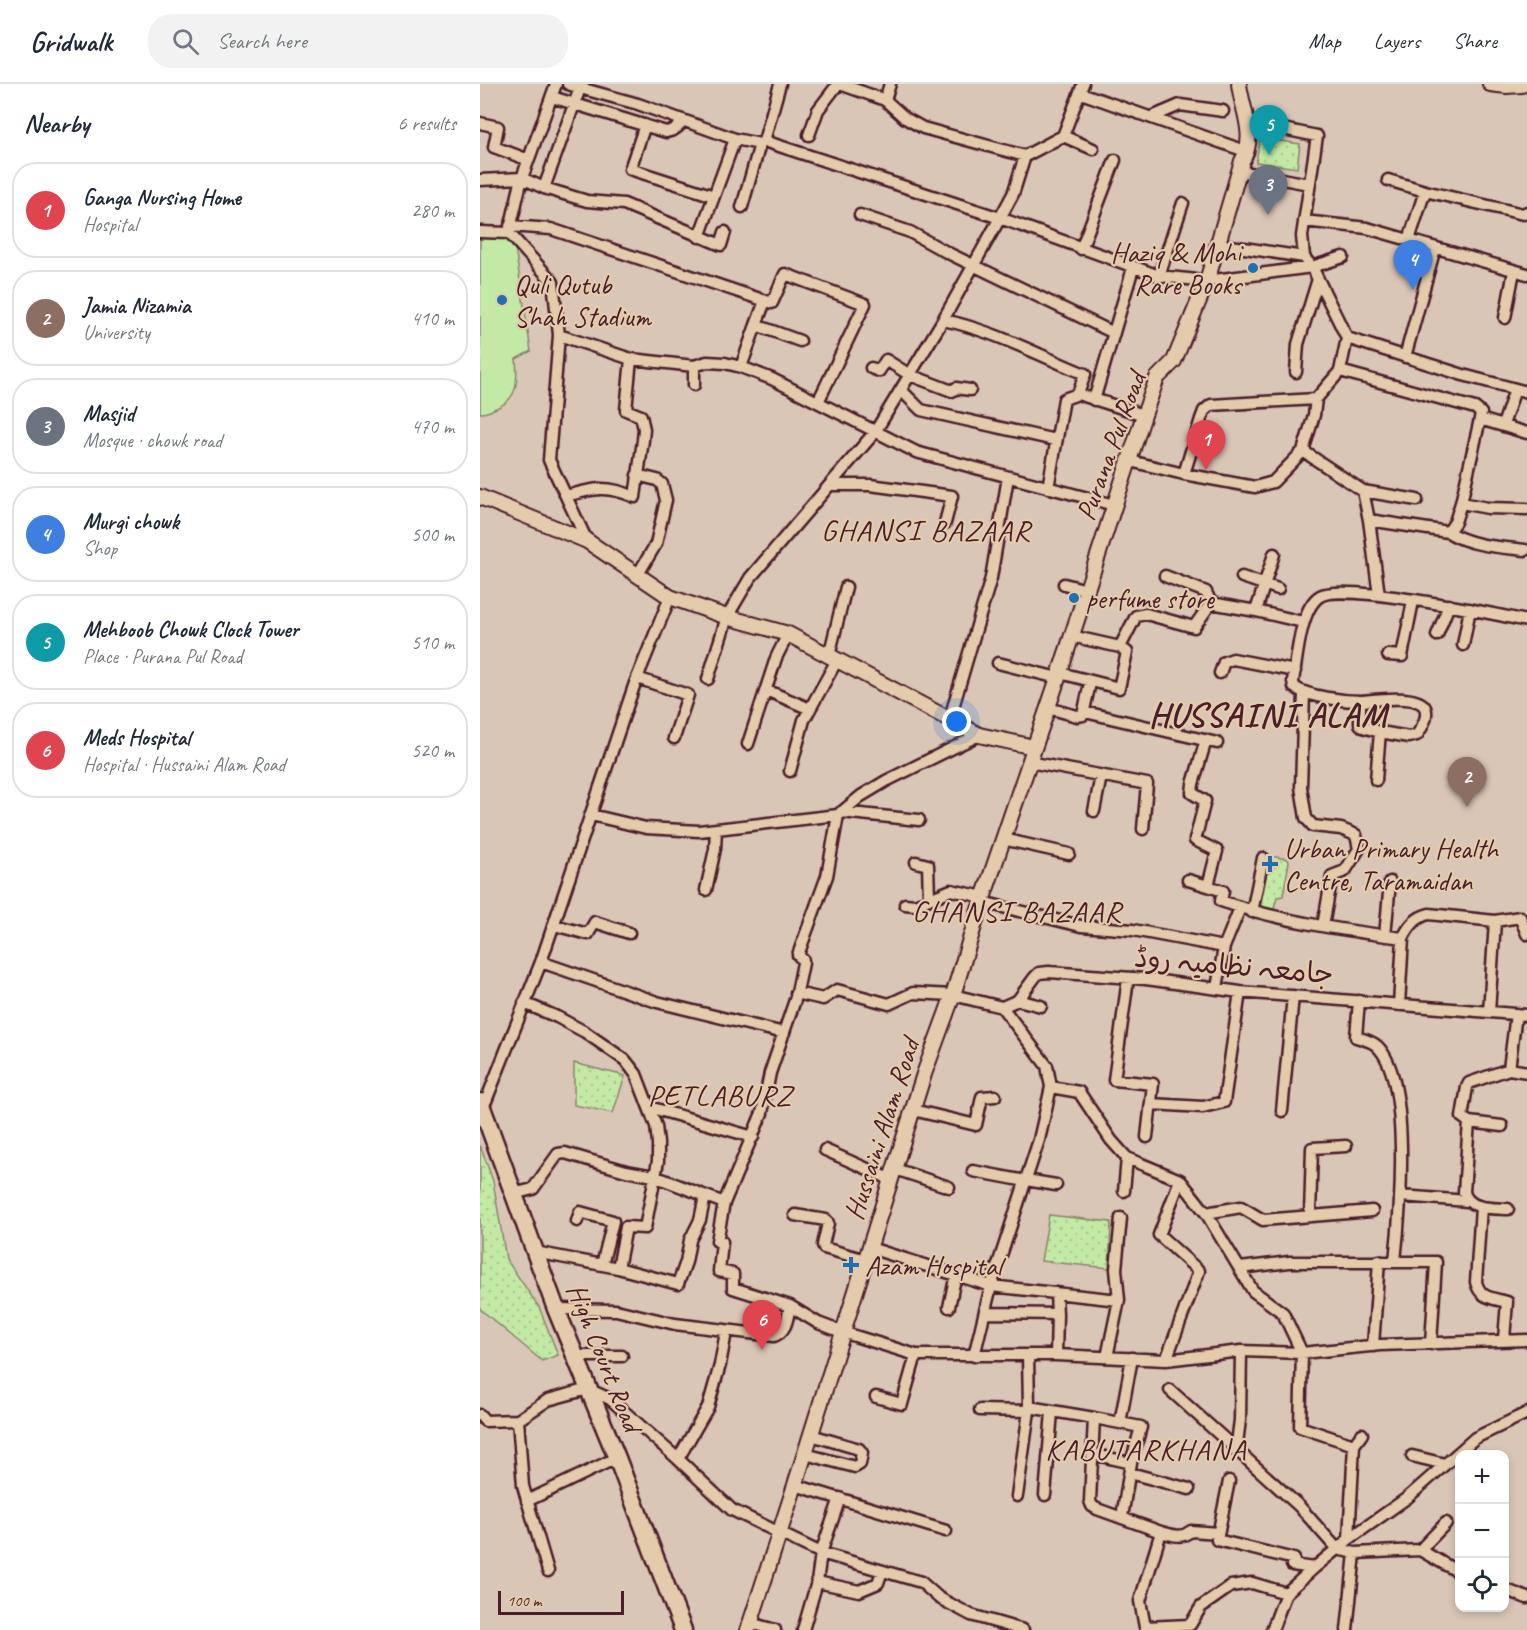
<!DOCTYPE html>
<html lang="en">
<head>
<meta charset="utf-8">
<style>
	body { margin:0; font-family:Caveat,"Playpen Sans Arabic",sans-serif; background:#f2f2f3; color:#1f2937 }
	.controls { position:absolute; right:18px; bottom:18px; display:grid; overflow:hidden; border-radius:12px; box-shadow:0 3px 9px #0003 }
	.controls button { width:54px; height:54px; display:grid; place-items:center; padding:0; border:0; border-bottom:2px solid #e0e1e3; background:#fff; color:#1f2937; font:30px sans-serif }
	.scale { position:absolute; left:18px; bottom:15px; width:126px; box-sizing:border-box; padding-left:6px; border:3px solid #4a1f2b; border-top:0; font-size:16px; line-height:21px; white-space:nowrap; color:#4a1f2b; -webkit-text-stroke:4px #e3cbab; paint-order:stroke }
	.you { position:absolute; left:477px; top:638px; width:21px; height:21px; margin:-15px; border:4px solid #fff; border-radius:50%; background:#1a73e8; box-shadow:0 0 0 9px #1a73e833 }
	.badge { display:grid; place-items:center; width:39px; height:39px; border-radius:50%; background:#db2777; color:#fff; font-size:20px; font-weight:700 }
	.pin { position:absolute; translate:-50% -50px; filter:drop-shadow(0 2px 3px #0008) }
	.pin::after { content:''; position:absolute; top:32px; width:21px; height:18px; background:inherit; clip-path:polygon(0 0,100% 0,50% 100%) }
	.list { margin:0; padding:0; list-style:none }
	h2 { display:flex; justify-content:space-between; align-items:center; height:78px; margin:0; padding:0 24px; font-size:26px }
	h2 small { font-size:20px; font-weight:400; color:#747a83 }
	.list li { display:grid; grid-template-columns:39px 1fr auto; gap:18px; align-items:center; box-sizing:border-box; height:96px; margin:0 12px 12px; padding:0 12px; border:2px solid #e0e1e3; border-radius:24px }
	.list b { display:block; font-size:22px; white-space:nowrap }
	.list p { margin:0; font-size:20px; white-space:nowrap; color:#747a83 }
	.list em { font-size:20px; font-style:normal; color:#747a83 }
	.icon { flex:none; width:33px; height:33px; fill:none; stroke:currentColor; stroke-width:2; stroke-linecap:round; stroke-linejoin:round }
	.map { position:relative; flex:none; width:1047px; height:1546px; overflow:hidden }
	header { display:flex; align-items:center; gap:36px; box-sizing:border-box; height:84px; padding:0 30px; background:#fff; border-bottom:2px solid #e0e1e3 }
	header strong { font-size:28px }
	nav { display:flex; gap:33px; margin-inline-start:auto; font-size:21px }
	.search { width:420px; height:54px; background:#f2f2f3; display:flex; align-items:center; gap:15px; box-sizing:border-box; padding:0 21px; border-radius:24px; color:#747a83; font-size:22px }
	main { display:flex }
	aside { flex:1; background:#fff }
	.map>svg:first-child { display:block }
	.grass { fill:url(#grass-dots); stroke:#868468; stroke-width:1.5 }
	.pitch { fill:#c3eaa5; stroke:#868468; stroke-width:1.5 }
	.lines { fill:none; stroke-linecap:round; stroke-linejoin:round }
	.minor-casing { stroke:#4a1f2b; stroke-width:15 }
	.major-casing { stroke:#4a1f2b; stroke-width:18 }
	.highway-casing { stroke:#4a1f2b; stroke-width:21 }
	.minor { stroke:#e3cbab; stroke-width:10 }
	.major { stroke:#e3cbab; stroke-width:14 }
	.highway { stroke:#e3cbab; stroke-width:16 }
	.poi-dot { fill:#1f6fb2; stroke:#e3cbab; stroke-width:2 }
	.labels { text-anchor:middle; stroke-width:4.5; stroke-linejoin:round; paint-order:stroke }
	.poi-label { font-size:28px; fill:#4a1f2b; stroke:#e3cbab; text-anchor:start }
	.street-label { font-size:28px; fill:#4a1f2b; stroke:#e3cbab }
	.neighbourhood-label { font-size:30px; letter-spacing:1.5px; fill:#4a1f2b; stroke:#e3cbab }
	.district-label { font-size:34px; font-weight:bold; letter-spacing:1.5px; fill:#4a1f2b; stroke:#e3cbab }
</style>
</head>
<body>
<header>
<strong>Gridwalk</strong>
<div class="search"><svg class="icon" aria-label="search" viewBox="0 0 24 24"><circle cx="10" cy="10" r="6"/><path d="M15 15l6 6"/></svg>Search here</div>
<nav><a>Map</a><a>Layers</a><a>Share</a></nav>
</header>
<main>
<aside>
<h2>Nearby<small>6 results</small></h2>
<ul class="list">
<li><span class="badge" style="background:#e0444e">1</span><div><b>Ganga Nursing Home</b><p>Hospital</p></div><em>280 m</em></li>
<li><span class="badge" style="background:#8d6e63">2</span><div><b>Jamia Nizamia</b><p>University</p></div><em>410 m</em></li>
<li><span class="badge" style="background:#6b7280">3</span><div><b>Masjid</b><p>Mosque · chowk road</p></div><em>470 m</em></li>
<li><span class="badge" style="background:#3f7fe0">4</span><div><b>Murgi chowk</b><p>Shop</p></div><em>500 m</em></li>
<li><span class="badge" style="background:#0f9aa8">5</span><div><b>Mehboob Chowk Clock Tower</b><p>Place · Purana Pul Road</p></div><em>510 m</em></li>
<li><span class="badge" style="background:#e0444e">6</span><div><b>Meds Hospital</b><p>Hospital · Hussaini Alam Road</p></div><em>520 m</em></li>
</ul>
</aside>
<div class="map">
<svg width="1047" height="1546" viewBox="0 0 1047 1546">
	<defs>
		<pattern id="grass-dots" width="8" height="8" patternUnits="userSpaceOnUse" patternTransform="scale(1.5)"><rect width="8" height="8" fill="#c3eaa5"/><path d="M2 2h.1M6 6h.1" fill="none" stroke="#a9c88e" stroke-width="1.8" stroke-linecap="round"/></pattern>
	</defs>
	<rect width="100%" height="100%" fill="#dac6b7"/>
	<filter id="ink" filterUnits="userSpaceOnUse"><feTurbulence type="fractalNoise" baseFrequency=".0167" numOctaves="2"/><feDisplacementMap in="SourceGraphic" scale="12" xChannelSelector="R" yChannelSelector="G"/><feConvolveMatrix kernelMatrix="1 2 1 2 8 2 1 2 1" color-interpolation-filters="sRGB"/></filter>
	<g filter="url(#ink)">
		<path class="grass" d="M780,54L820,60L817,84L776,78Z
			M789,772L808,775L809,778L803,812L797,813L793,828L779,826Z
			M94,979L145,992L133,1029L94,1021Z
			M0,1061L13,1097L26,1175L59,1223L78,1271L62,1277L0,1225Z
			M569,1131L631,1138L629,1184L561,1177Z"/>
		<path class="pitch" d="M13,143L35,164L51,267L36,275C38,299 38,316 14,325C9,328 6,329 0,329V145Z"/>
		<g class="lines">
			<defs>
				<path id="minor" d="M88,0L100,4
					M360,0L405,16L425,34L443,44L545,72
					M601,9L768,68
					M72,13L186,48C194,47 199,44 203,36
					M405,16L410,0
					M672,33L700,21L743,27
					M769,38L837,52L822,152L824,173L832,183L863,173
					M0,39L18,43L14,63L49,76
					M165,41L150,85L234,112
					M329,51L338,26L358,0
					M583,52L613,65
					M284,57L300,0
					M759,87L829,100
					M0,96L42,94L64,104L107,117L144,120L241,161L245,148
					M908,96L945,107L1043,130L1047,128
					M64,104L100,4L158,20L255,55L280,60L284,57L520,134L679,192L727,197L832,183L867,254L983,291L1047,308
					M262,123L280,60
					M380,131L430,148L468,169L634,249
					M824,137L887,144L1047,190
					M30,142L71,145L292,219L305,190L385,220L338,318
					M0,148L29,149
					M29,149L73,198L79,251L69,376L107,457
					M29,149L42,94L76,0
					M219,153L255,55
					M929,156L945,107
					M738,160L824,173
					M601,165L635,76
					M679,192L703,119
					M285,217L276,241L320,257
					M1025,234L1034,187
					M463,236C513,246 558,271 605,290L598,310L664,331
					M79,251L151,275L214,282L227,278L245,279L261,283L292,295L436,368L634,421
					M867,254L860,287L836,315L834,331L823,367L883,407L889,436L899,511
					M925,273L955,164
					M214,282V301
					M261,283L276,241
					M391,284L399,287L406,276L430,291L472,307L476,304L490,306
					M860,287L995,324L1001,329L1000,335L981,419L1008,424L1047,425
					M816,288L818,260L838,195
					M421,306L441,326L575,356
					M614,316L653,184
					M1000,335L1047,349
					M1023,341L1035,305
					M650,377L704,390L775,403L793,398L823,367
					M704,390L721,335L724,327L731,321L836,315
					M351,401H390L472,412L465,439
					M568,404L584,315L598,310
					M883,407L937,416
					M86,412C115,404 127,401 155,413L163,356L164,345L161,332L146,326L151,275
					M889,436L968,448L975,438L981,419
					M968,448C991,462 1019,463 1045,466
					M157,492L176,460L186,416L182,400L177,396L157,391
					M685,492L726,508L731,519
					M762,493L798,505
					M584,500L607,506
					M731,519L776,527L823,538
					M776,527L794,470
					M957,551L969,521
					M983,561L990,525
					M640,563L656,532L666,530L714,543L731,519
					M908,571L922,572L933,517
					M349,572L366,503
					M518,579L578,594
					M580,589L639,604L647,568L640,563L591,552
					M740,589L744,578L753,575L815,587
					M157,594L208,611L194,654
					M228,595L247,533L270,494L395,348L463,236L520,134L533,110L545,72L583,52L603,0
					M286,606L330,625
					M824,609L821,703L826,734L833,742L861,745L876,751L879,765L865,787L852,792L843,842
					M880,617V640L883,643L900,648L896,696
					M568,624L597,632L603,631L610,599
					M605,628L737,659
					M469,637L511,494L528,393
					M900,648L929,653L937,651C942,644 950,630 944,622C935,610 894,616 881,617C862,617 829,613 814,603L813,597C817,575 820,524 840,512C861,498 1015,530 1047,537
					M499,651L406,697L381,712L358,731L347,792L318,871L323,876V879L316,913L290,989L282,1029L244,1119L237,1157L242,1158L239,1187L253,1190V1204L310,1222L338,1239L362,1248L436,1271H576L686,1276L761,1267L822,1269L900,1261L1047,1256
					M726,656L713,700L712,709L725,717L715,756L737,767L728,802L743,807L741,817C800,837 861,846 923,854
					M268,660L296,574L308,550
					M549,678L667,700L663,745
					M310,687L324,636L357,576
					M614,727L621,692
					M361,728L439,736
					M111,731L166,744L219,747L358,731
					M523,755L589,770
					M436,778L448,781L449,814
					M708,796L728,802
					M226,806L235,765L236,745
					M425,820L435,821L471,806L504,813
					M499,826L506,819L601,842L653,846L744,863L737,904
					M772,828L783,774
					M74,841L108,850L115,838L149,849
					M905,852L910,798
					M744,863L760,824
					M61,878L177,918L304,949
					M648,895L634,996L673,1000L667,1053
					M316,909L343,915L357,906L409,920L433,909L473,911L522,923L538,916L555,893L559,889L569,888L666,895L760,908L1047,931
					M538,916L561,922
					M879,917L876,953C883,955 892,957 897,962C932,995 920,1131 915,1177
					M44,919L77,933L105,948L145,976L156,990L176,1042L178,1059V1077L165,1144L146,1143L138,1184
					M919,921L923,854C929,842 936,833 949,830L1015,837L1040,833L1047,850
					M1009,928L1015,837
					M1029,985L1047,988
					M571,1003L599,1008L631,1056L647,1074L700,1096L726,1129L773,1207L803,1229L822,1269L820,1343L874,1361L869,1455
					M671,1020L723,1023L744,1018L760,908
					M0,1021L6,1017L61,878L155,599L190,513
					M169,1023L273,1053
					M433,1026L496,1041L502,1013L515,1012
					M802,1027L813,912
					M989,1038L982,1033L987,1003L989,999L1029,985L1036,930
					M1022,1042L989,1038L984,1108C988,1126 1013,1124 1028,1125
					M345,1066L410,1095
					M415,1085L469,1103
					M493,1087L546,1097
					M546,1096L576,1101
					M644,1107L647,1074
					M33,1110L53,1105L78,1070L85,1069L146,1087L174,1092L244,1119
					M921,1112L988,1117
					M1001,1123L996,1198C1000,1215 1013,1214 1027,1218L1024,1255
					M726,1129L761,1123L783,1136L892,1127
					M315,1131L346,1136L348,1139L343,1161L344,1164L386,1176
					M830,1131L832,1064L866,1062
					M97,1137L100,1128L133,1137L122,1181
					M390,1164L511,1202L639,1216
					M55,1168L138,1184L198,1200L206,1178L210,1156L220,1136L225,1112
					M760,1184L809,1178H956L951,1260
					M469,1223L476,1190
					M76,1225L136,1226L195,1240L294,1252C307,1247 307,1235 310,1222
					M505,1229L577,1230L576,1209
					M893,1262L899,1177
					M548,1271L549,1323L614,1334
					M576,1271L577,1230
					M94,1272H142
					M494,1272L511,1202L559,1056L571,1003L567,982L522,923
					M627,1273L639,1216L636,1185L641,1134
					M652,1274L640,1339L614,1334L610,1417L612,1422L617,1425L681,1448L660,1517L665,1543L710,1541L721,1523L751,1502L772,1499L806,1509
					M686,1276L719,1187L679,1151L700,1096
					M690,1306L819,1422L857,1465L875,1469L940,1466L980,1489
					M396,1313L422,1320L436,1271
					M500,1326L549,1327L537,1412
					M0,1331L5,1337L38,1336
					M640,1339L661,1343L651,1379L642,1433
					M874,1361L882,1350
					M756,1367L760,1336L761,1267
					M325,1370L375,1383L380,1380L382,1369L379,1365L331,1351
					M612,1370L651,1379
					M932,1372L965,1380
					M198,1375L228,1323L240,1281L246,1248
					M650,1389L709,1405
					M749,1397L737,1456L814,1475L812,1481L834,1484
					M315,1401L466,1447
					M565,1411L572,1328
					M47,1417L130,1377
					M681,1448C693,1451 701,1455 711,1447L738,1449
					M940,1466L966,1439
					M68,1487L43,1402L38,1336L68,1316L108,1305L130,1315L198,1375L252,1426L341,1469L441,1498L459,1514L491,1531L543,1546
					M337,1498L379,1507L398,1499L402,1487
					M1024,1505L1047,1514
					M270,1539L295,1546
					M323,1546L337,1498L341,1469L360,1414
					M792,1546L806,1509L834,1484L869,1455L927,1414L995,1354L1047,1329
					M867,1546L875,1469"/>
				<path id="major" d="M1010,0L1027,2L1042,1
					M0,413L107,457L190,513L247,533L308,550L499,651L554,663
					M268,1546L315,1401L444,990L473,911L499,826L578,594L664,331L677,294L694,277L727,197L762,77C777,52 762,26 759,0"/>
				<path id="highway" d="M0,1018L76,1225L137,1374L203,1546"/>
			</defs>
			<use href="#minor" class="minor-casing"/>
			<use href="#major" class="major-casing"/>
			<use href="#highway" class="highway-casing"/>
			<use href="#minor" class="minor"/>
			<use href="#major" class="major"/>
			<use href="#highway" class="highway"/>
		</g>
	</g>
	<g class="poi-dot">
		<circle cx="773" cy="184" r="6"/>
		<circle cx="22" cy="216" r="6"/>
		<circle cx="594" cy="514" r="6"/>
		<path d="M787 771h6v6h6v6h-6v6h-6v-6h-6v-6h6z"/>
		<path d="M368 1172h6v6h6v6h-6v6h-6v-6h-6v-6h6z"/>
	</g>
	<g class="labels">
		<g class="poi-label">
			<text x="761" y="178" text-anchor="end">Haziq &amp; Mohi<tspan x="761" dy="32">Rare Books</tspan></text>
			<text x="34" y="210">Quli Qutub<tspan x="34" dy="32">Shah Stadium</tspan></text>
			<text x="606" y="524">perfume store</text>
			<text x="804" y="774">Urban Primary Health<tspan x="804" dy="32">Centre, Taramaidan</tspan></text>
			<text x="385" y="1191">Azam Hospital</text>
		</g>
		<g class="street-label">
			<text transform="translate(630 362) rotate(-70)" y="10">Purana Pul Road</text>
			<text transform="translate(754 881) rotate(5)" y="10">جامعہ نظامیہ روڈ</text>
			<text transform="translate(401 1045) rotate(-72)" y="10">Hussaini Alam Road</text>
			<text transform="translate(125 1273) rotate(68)" y="10">High Court Road</text>
		</g>
		<g class="neighbourhood-label">
			<text x="446" y="456">GHANSI BAZAAR</text>
			<text x="537" y="837">GHANSI BAZAAR</text>
			<text x="240" y="1021">PETLABURZ</text>
			<text x="666" y="1375">KABUTARKHANA</text>
		</g>
		<g class="district-label">
			<text x="788" y="642">HUSSAINI ALAM</text>
		</g>
	</g>
</svg>
<div class="controls">
<button>+</button>
<button>−</button>
<button><svg class="icon" aria-label="locate" viewBox="0 0 24 24"><circle cx="12" cy="12" r="6"/><path d="M12 2v4M12 18v4M2 12h4M18 12h4"/></svg></button>
</div>
<div class="scale">100 m</div>
<div class="you"></div>
<div class="pin badge" style="left:726px;top:386px;background:#e0444e">1</div>
<div class="pin badge" style="left:987px;top:723px;background:#8d6e63">2</div>
<div class="pin badge" style="left:788px;top:131px;background:#6b7280">3</div>
<div class="pin badge" style="left:933px;top:206px;background:#3f7fe0">4</div>
<div class="pin badge" style="left:789px;top:71px;background:#0f9aa8">5</div>
<div class="pin badge" style="left:282px;top:1266px;background:#e0444e">6</div>
</div>
</main>
</body>
</html>
